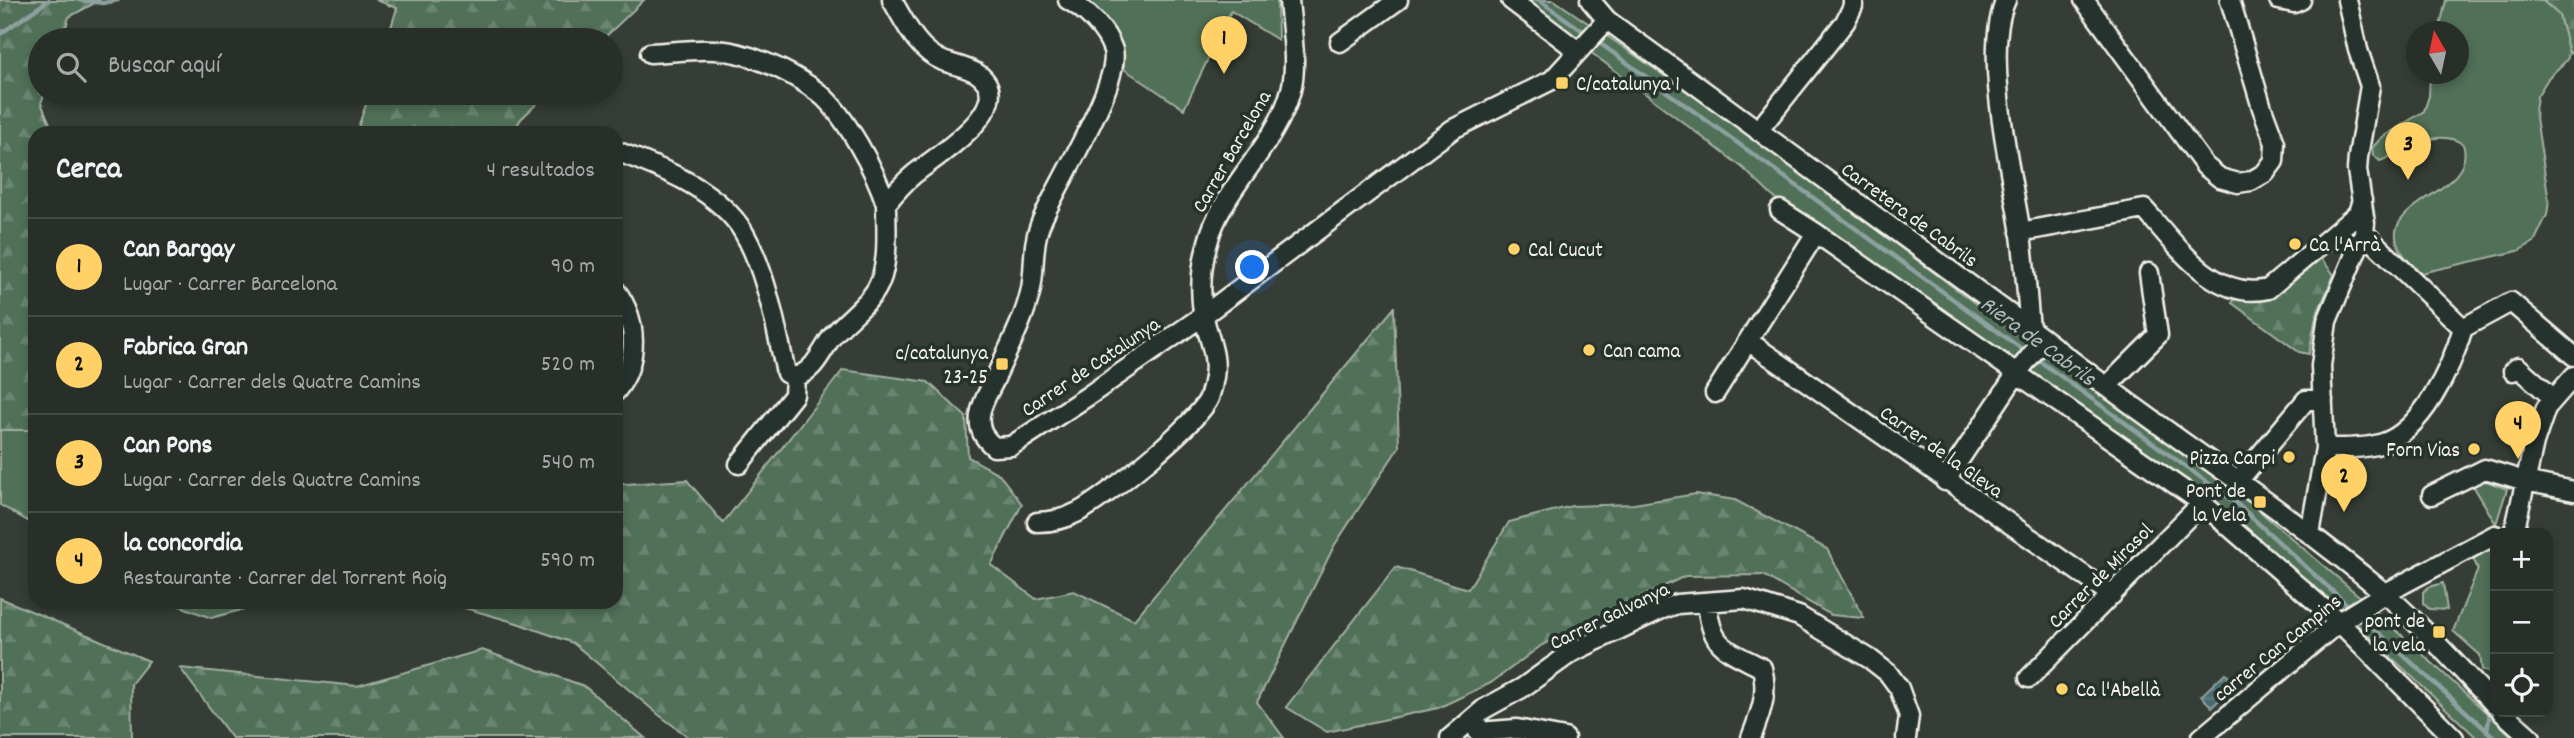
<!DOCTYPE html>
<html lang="es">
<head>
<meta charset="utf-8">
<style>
	body { margin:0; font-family:Dekko,sans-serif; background:#343a34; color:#f1f3f6 }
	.controls { position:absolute; right:21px; bottom:21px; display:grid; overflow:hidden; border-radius:14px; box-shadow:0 4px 10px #0003 }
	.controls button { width:63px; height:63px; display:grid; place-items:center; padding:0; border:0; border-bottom:2px solid #444a45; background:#282e28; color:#f1f3f6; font:35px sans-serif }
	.compass { position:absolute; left:2406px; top:21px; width:63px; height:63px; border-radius:50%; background:#282e28; box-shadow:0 4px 10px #0003; rotate:351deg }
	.you { position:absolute; left:1253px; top:268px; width:24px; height:24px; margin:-18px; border:5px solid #fff; border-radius:50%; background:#1a73e8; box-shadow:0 0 0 10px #1a73e833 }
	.badge { display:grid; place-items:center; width:46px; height:46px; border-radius:50%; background:#ffd166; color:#111; font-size:23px; font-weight:700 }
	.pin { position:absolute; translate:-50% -58px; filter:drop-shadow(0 2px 4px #0008) }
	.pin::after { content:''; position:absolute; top:37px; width:24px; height:21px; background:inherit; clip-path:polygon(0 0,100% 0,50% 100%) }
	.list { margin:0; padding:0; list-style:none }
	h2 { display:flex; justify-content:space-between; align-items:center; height:91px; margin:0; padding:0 28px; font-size:30px }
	h2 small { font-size:23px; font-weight:400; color:#a5a8a8 }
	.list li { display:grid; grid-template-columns:46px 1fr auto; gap:21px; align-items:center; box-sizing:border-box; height:98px; padding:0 28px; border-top:2px solid #444a45 }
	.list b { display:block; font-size:26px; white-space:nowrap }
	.list p { margin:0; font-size:23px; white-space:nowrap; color:#a5a8a8 }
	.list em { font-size:23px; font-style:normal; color:#a5a8a8 }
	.icon { flex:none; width:38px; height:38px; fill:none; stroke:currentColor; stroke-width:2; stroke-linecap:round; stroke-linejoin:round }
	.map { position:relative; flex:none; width:2574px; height:738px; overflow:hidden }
	.search { position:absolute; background:#282e28; box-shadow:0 4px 10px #0003; left:28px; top:28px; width:595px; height:77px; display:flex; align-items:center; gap:18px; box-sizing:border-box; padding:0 24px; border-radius:38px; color:#a5a8a8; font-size:26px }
	.panel { position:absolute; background:#282e28; box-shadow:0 4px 10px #0003; left:28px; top:126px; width:595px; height:483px; border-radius:21px }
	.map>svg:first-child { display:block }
	.green { fill:#517059; stroke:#a2b0a0; stroke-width:2 }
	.forest { fill:url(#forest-firs); stroke:#a2b0a0; stroke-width:2 }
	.water { fill:url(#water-rules); stroke:#8da1a0; stroke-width:2 }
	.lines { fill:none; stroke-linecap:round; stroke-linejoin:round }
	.stream { stroke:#8da1a0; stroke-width:4.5 }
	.minor-casing { stroke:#f4f1e8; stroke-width:23 }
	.minor { stroke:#26332d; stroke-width:18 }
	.poi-dot { fill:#ffd166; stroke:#26332d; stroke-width:2.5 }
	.labels { text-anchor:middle; stroke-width:7; stroke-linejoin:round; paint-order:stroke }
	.poi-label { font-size:21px; fill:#f4f1e8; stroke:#26332d; text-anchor:start }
	.street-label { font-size:21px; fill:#f4f1e8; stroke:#26332d }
	.water-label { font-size:23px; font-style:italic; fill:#b0bbb8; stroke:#26332d }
</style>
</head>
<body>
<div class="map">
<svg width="2574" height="738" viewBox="0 0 2574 738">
	<defs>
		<pattern id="forest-firs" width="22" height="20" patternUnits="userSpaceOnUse" patternTransform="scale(1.75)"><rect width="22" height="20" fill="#517059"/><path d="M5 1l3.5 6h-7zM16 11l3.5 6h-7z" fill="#6b8571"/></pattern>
		<pattern id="water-rules" width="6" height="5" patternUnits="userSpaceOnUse" patternTransform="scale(1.75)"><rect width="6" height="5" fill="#496b70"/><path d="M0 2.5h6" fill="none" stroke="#648184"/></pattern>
	</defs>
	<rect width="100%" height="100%" fill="#353d36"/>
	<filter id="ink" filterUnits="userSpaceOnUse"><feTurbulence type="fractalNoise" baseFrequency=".0143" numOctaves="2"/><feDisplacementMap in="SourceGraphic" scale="14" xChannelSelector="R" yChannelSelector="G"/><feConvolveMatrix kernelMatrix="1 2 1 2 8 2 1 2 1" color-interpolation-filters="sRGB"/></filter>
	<g filter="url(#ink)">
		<path class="green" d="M1081,0H1277L1278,40L1231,11L1184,109L1124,69L1121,49Z
			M1522,0H1554L1607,36L1743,130L2031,345L2242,496L2358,595L2514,738H2477L2335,604L2206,495L1772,196L1743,168Z
			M2446,0H2542L2559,15L2569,53L2567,60L2549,77L2537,96L2535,111L2549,201L2547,215L2534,242L2518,251L2421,273C2340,204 2481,201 2463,144C2436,126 2406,151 2380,161L2373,155L2372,148L2381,138L2424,111L2429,96L2430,74H2458V32L2439,31Z
			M0,430H35V525L0,505Z
			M2478,478L2507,489L2496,524L2471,482Z
			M2486,549L2495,552V670L2492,673L2482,670L2480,655L2453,631L2478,569L2471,554Z
			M2443,583L2447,610L2429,609L2423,603V592L2429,587Z"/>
		<path class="forest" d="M0,0H100L69,17L62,40H40V93H45L41,103L54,133H35V430H0Z
			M376,0H644L602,40H387L397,8Z
			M2542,0H2574V51L2569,53L2559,15Z
			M370,93H548L521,119L512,133H356Z
			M2318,254L2334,275L2316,316L2309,354L2299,352L2232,303L2239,292L2256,298Z
			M1394,308L1399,447L1334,546L1257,702L1284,738H690L659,715L573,643L517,623L444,602H616V481L626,484L687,480L723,523L843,370L928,382L966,417L968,457L999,474L1022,504L991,565L1036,599L1074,591L1134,620Z
			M1696,494L1735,500L1827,549L1864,618L1831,615L1763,575L1685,576L1542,645L1491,683L1438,708L1327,732L1286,707L1396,567L1468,589L1509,522L1572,506L1634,504Z
			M0,598L149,661L131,684L132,738H0Z
			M170,602H271L211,618Z
			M482,650L584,686L645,738H232L180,668L357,686Z"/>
		<path class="water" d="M2225,673L2236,684L2212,707L2201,696Z"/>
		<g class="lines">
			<path class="stream" d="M79,0L103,3L118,0
				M1539,0L1587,34
				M0,34L49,0
				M1594,39L2026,352
				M2034,357L2236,503L2353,610
				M2359,615L2495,738
				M2487,731L2490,712"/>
			<defs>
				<path id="minor" d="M1068,0C1086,10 1106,29 1113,50C1122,83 1054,188 1040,225C1031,247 1036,270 1030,293C1023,323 1006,352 994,381C989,391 981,404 980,415C978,430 984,438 994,447L1011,446L1088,396L1204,315L1453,129L1552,80L1607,20
					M1511,0L1578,51
					M1590,0L1607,20L2044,339C2154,426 2274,501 2382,591C2422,625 2458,667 2495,705
					M2006,0C1982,51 2011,171 2020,228C2025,262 2027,296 2030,330
					M2084,0L2205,166L2220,178L2238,183L2251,181L2265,173L2274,161L2275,143L2262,108L2230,0
					M2279,0L2294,3L2301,0
					M1340,42L1398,0
					M650,53C677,52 710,46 736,53C765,60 796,75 819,93C845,114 876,172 886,204
					M1758,131L1845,22L1853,6V0
					M616,151C659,167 710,186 739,225C765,263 776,328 786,373L795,377
					M1780,210L1816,233L2202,503L2339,622L2454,738
					M2020,232L2144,209C2176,244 2214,302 2268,289L2349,221L2358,213L2362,200
					M2364,233L2463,328L2511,302L2574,356
					M616,291C638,320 639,363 616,391
					M1748,341L2112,595
					M2513,371L2518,367L2553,398
					M2106,387L2158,335L2149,273
					M1715,393L1816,233
					M2325,448C2343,448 2362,449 2380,444C2422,433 2452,366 2463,328
					M739,464L794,395L795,377C814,371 820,354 831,338C844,321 864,309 876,290C890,267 886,230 886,204C894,194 902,184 912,176C934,157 1021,106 978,74C969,68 954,65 943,61C917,50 906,24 892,0
					M2239,480L2306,400H2323
					M1945,481L2017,373L2044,339
					M2432,495L2485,469L2525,481L2574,491
					M1037,522C1052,522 1065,519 1078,512C1104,499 1198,423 1209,398C1211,392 1213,384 1214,377C1217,358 1211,344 1206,326C1198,295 1201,262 1211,232C1230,180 1277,144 1291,90C1298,63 1291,28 1289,0
					M2514,533L2534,443L2546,408L2574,376
					M2310,534L2325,448L2321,366L2327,321L2364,233L2365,223L2357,170L2358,157L2370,86L2358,50L2347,0
					M1707,602C1711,648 1724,648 1762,668C1769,694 1760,714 1751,738
					M2029,678L2202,503
					M2502,712L2531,738
					M1476,717L1478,732L1517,729L1565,738
					M1450,738L1484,709L1522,688L1571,653L1660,610L1677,604L1744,599L1799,616L1870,659L1888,673L1899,688L1909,716L1906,738
					M2201,738L2339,622L2384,594L2495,535"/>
			</defs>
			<use href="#minor" class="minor-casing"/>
			<use href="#minor" class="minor"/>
		</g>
	</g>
	<g class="poi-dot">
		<rect x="1555" y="76" width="14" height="14" rx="3.5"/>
		<circle cx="2295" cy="244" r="7"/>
		<circle cx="1514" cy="249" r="7"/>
		<circle cx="1589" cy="350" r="7"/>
		<rect x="995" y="357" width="14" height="14" rx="3.5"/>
		<circle cx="2474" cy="449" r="7"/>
		<circle cx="2289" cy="457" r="7"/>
		<rect x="2253" y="495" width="14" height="14" rx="3.5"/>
		<rect x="2432" y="625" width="14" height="14" rx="3.5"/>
		<circle cx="2062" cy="689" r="7"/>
	</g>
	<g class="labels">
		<g class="poi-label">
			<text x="1576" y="90">C/catalunya 1</text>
			<text x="2309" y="251">Ca l'Arrà</text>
			<text x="1528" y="256">Cal Cucut</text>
			<text x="1603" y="357">Can cama</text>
			<text x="988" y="359" text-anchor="end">c/catalunya<tspan x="988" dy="24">23-25</tspan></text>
			<text x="2460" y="456" text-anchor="end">Forn Vias</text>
			<text x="2275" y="464" text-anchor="end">Pizza Carpi</text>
			<text x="2246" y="497" text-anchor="end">Pont de<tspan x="2246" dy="24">la Vela</tspan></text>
			<text x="2425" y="627" text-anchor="end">pont de<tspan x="2425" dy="24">la vela</tspan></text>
			<text x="2076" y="696">Ca l'Abellà</text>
		</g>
		<g class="street-label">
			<text transform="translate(1231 151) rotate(-60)" y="7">Carrer Barcelona</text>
			<text transform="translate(1910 214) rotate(36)" y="7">Carretera de Cabrils</text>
			<text transform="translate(1090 366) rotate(-34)" y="7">Carrer de Catalunya</text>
			<text transform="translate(1942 451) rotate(35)" y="7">Carrer de la Gleva</text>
			<text transform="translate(2100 575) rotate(-45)" y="7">Carrer de Mirasol</text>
			<text transform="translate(1609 615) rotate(-26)" y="7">Carrer Galvanya</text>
			<text transform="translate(2277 647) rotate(-39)" y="7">carrer Can Campins</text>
		</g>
		<g class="water-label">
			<text transform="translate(2039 340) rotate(36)" y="8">Riera de Cabrils</text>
		</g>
	</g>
</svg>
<div class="controls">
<button>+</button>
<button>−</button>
<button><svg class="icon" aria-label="locate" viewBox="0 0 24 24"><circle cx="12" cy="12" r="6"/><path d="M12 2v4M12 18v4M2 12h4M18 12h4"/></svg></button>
</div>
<svg class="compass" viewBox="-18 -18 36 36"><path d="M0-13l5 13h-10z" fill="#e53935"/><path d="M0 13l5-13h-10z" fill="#a5a8a8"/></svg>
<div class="you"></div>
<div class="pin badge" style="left:1224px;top:74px">1</div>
<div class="pin badge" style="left:2344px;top:512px">2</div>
<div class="pin badge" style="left:2408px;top:180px">3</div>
<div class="pin badge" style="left:2518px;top:459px">4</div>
<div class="search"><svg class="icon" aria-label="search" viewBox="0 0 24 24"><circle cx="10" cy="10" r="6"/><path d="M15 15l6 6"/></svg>Buscar aquí</div>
<section class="panel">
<h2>Cerca<small>4 resultados</small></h2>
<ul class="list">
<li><span class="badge">1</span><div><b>Can Bargay</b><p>Lugar · Carrer Barcelona</p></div><em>90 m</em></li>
<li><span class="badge">2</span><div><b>Fabrica Gran</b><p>Lugar · Carrer dels Quatre Camins</p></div><em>520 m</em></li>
<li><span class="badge">3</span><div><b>Can Pons</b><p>Lugar · Carrer dels Quatre Camins</p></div><em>540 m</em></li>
<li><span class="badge">4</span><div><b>la concordia</b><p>Restaurante · Carrer del Torrent Roig</p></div><em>590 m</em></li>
</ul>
</section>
</div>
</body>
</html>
